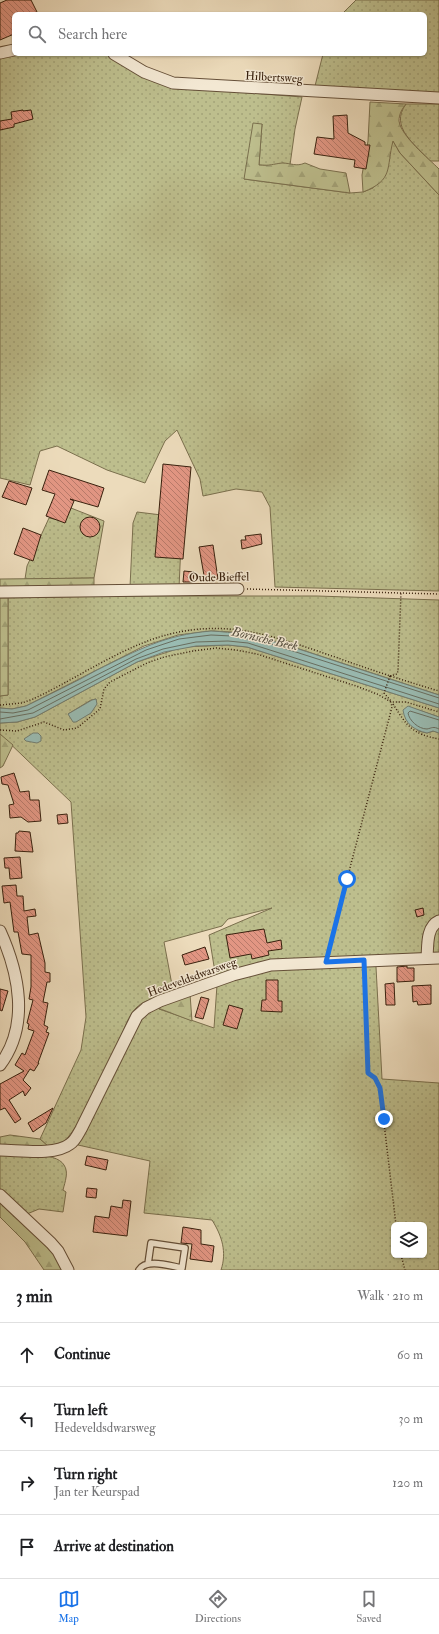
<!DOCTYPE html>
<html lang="en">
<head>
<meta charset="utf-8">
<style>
	body { margin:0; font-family:"IM FELL Double Pica",serif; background:#f6f6f6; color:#202124 }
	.controls { position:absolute; right:12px; bottom:12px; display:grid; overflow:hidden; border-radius:6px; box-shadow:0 1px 3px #0004 }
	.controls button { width:36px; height:36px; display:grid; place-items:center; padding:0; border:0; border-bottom:1px solid #e0e0e0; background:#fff; color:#202124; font:20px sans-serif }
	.stop { position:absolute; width:12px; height:12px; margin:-9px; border:3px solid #1a73e8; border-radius:50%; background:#fff }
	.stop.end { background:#1a73e8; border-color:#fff; box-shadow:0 1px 4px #0008 }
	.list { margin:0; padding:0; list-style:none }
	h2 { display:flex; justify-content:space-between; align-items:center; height:52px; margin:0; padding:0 16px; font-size:17px }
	h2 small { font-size:13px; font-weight:400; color:#757577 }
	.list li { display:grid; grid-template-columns:26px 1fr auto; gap:12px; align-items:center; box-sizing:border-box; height:64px; padding:0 16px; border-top:1px solid #e0e0e0 }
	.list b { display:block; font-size:15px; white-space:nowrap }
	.list p { margin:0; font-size:13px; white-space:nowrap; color:#757577 }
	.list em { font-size:13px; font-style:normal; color:#757577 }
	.icon { flex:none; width:22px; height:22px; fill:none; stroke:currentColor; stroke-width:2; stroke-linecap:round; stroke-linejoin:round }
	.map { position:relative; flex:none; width:439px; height:1270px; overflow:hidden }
	.search { position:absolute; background:#fff; box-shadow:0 1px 3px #0004; left:12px; right:12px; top:12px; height:44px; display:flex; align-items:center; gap:10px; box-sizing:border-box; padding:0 14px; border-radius:6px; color:#757577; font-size:15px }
	.sheet { height:308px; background:#fff }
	nav { display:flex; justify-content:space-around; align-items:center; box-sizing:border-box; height:56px; border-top:1px solid #e0e0e0; background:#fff; font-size:11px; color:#757577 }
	nav a { display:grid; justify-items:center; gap:2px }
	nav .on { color:#1a73e8 }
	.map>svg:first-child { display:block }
	.grass { fill:url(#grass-dots); stroke:#7a6f4d; fill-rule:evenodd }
	.forest { fill:url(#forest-firs); stroke:#7a6f4d }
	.water { fill:#99bbb2; stroke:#727d70 }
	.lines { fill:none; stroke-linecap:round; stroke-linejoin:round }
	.shore { stroke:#686e60; stroke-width:1 }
	.building { fill:url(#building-back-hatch); stroke:#38200d }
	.lane-casing { stroke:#654f38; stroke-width:8 }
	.street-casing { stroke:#654f38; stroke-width:13 }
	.path { stroke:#38200d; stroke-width:1.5; stroke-dasharray:1 2; stroke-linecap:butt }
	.lane { stroke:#f3e8d3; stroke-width:5.5 }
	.street { stroke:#f3e8d3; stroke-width:11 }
	.route { stroke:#1a73e8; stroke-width:5 }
	.labels { text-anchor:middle; stroke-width:3; stroke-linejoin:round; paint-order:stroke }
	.street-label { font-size:12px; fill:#38200d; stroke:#f3e8d3 }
	.water-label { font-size:13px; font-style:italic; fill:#554e3f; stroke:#f3e8d3 }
</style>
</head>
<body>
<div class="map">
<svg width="439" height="1270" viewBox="0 0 439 1270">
	<defs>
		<pattern id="grass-dots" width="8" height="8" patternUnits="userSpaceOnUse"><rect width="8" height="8" fill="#bdbe8d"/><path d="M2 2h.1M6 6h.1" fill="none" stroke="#a3a378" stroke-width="1.8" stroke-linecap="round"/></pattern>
		<pattern id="forest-firs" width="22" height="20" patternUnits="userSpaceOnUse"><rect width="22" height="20" fill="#bdbe8d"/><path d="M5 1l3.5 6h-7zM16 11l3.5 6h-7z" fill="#a3a378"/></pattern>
		<pattern id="building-back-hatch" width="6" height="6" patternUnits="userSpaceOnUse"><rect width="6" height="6" fill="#e29683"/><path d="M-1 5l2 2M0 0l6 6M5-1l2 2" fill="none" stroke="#b87a6a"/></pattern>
	</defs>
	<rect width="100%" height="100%" fill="#ecdbbb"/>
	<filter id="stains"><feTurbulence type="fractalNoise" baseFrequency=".005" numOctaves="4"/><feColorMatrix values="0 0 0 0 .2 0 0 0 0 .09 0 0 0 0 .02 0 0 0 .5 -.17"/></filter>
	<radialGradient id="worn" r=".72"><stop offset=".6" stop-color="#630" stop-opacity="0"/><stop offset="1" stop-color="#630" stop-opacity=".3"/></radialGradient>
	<path class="grass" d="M356,0H439V96L314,90L323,54H425V14H342Z
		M14,54H106L137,72L225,91L302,97L295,129L290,165L283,163L274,166L259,165L262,124L244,179L350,193L363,192L373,188L393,141L400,153L439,195V591L275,587L270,507L262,492L236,489L203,496L200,479L177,430L165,441L145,483L107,470L57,446L40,451L30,485L0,478V57Z
		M406,104H439V161H430C415,144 389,127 406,104Z
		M71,508L104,521L94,578L25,579L27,566L49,518L64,521Z
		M137,512L178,517L181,543L179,588L130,587L133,523Z
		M110,596H317L439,600V695L272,640L232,632L211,631L178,635L144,646L26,706L12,709L0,708V696L8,695V598Z
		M228,645L247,647L439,708V717L415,709L418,731L427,733L434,731L439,733V962L378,965L376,967L382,1079L439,1083V1270H221C227,1252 222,1236 212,1220L144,1213L150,1161L78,1145L143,1016L158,1008V999C149,999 142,1002 136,1008C128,1016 125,1028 120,1038C110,1060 79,1132 61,1144C58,1146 53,1147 50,1148L40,1139L81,1050L86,1017L71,802L0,734V723L17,722L35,717L137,662L183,647ZM96,699C97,713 84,714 76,722L68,714L91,700ZM272,908L209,935L217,985L214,1028L159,1009L175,1001L164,942L222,926L228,919ZM394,1225H424V1255H394Z
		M0,1154C15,1155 56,1151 64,1165C69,1172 65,1182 63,1190L66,1192L63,1212L39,1209L27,1214L0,1190Z"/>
	<path class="forest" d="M370,102L406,104C402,109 399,114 399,121C401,136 428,158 439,169V195L400,153L393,141C386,168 394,180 363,192L362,175L368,141Z
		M253,123L262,124L259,165C270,166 273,164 282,163C291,163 296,167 305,163L320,169L346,173L350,193L244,179Z
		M94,578V588L0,590V579Z
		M0,598H8V695L0,696Z
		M0,734L13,745L3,766L0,768Z
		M190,994L192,1021L158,1008Z
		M10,1135L40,1139L50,1148H0V1137Z
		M0,1200L52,1249L64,1270H44L25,1242L0,1217Z"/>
	<path class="water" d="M211,631C256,633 295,648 338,662C371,673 405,684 439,695V708L247,647L228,645L196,646L164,652L137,662L35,717L17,722L0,723V708L12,709L26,706C50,694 74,683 97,670C138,650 164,635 211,631Z
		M96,699L97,704L91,713L76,722H73L68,714L92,700Z
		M408,706L439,717V733L433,731L427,733C414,730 405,724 403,710Z
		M33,733H38L41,736V741L37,743L26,741L24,739Z"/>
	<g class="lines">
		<path class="shore" d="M0,712L13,713L28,710L146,650L179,639L211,635L232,636L271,644L439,698
			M0,719L33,713L136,659L163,649L196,642L228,641L248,643L439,704
			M439,720L410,711L408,713C409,720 418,729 427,729C432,728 433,726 439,729"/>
	</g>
	<path class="building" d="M7,0H31L38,14H14V34L0,40V3Z
		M23,110V111L31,110L33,119L14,124V127L0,130V121L12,119L11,112Z
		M347,115L348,133L365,142V145H370L366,169L354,167L355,160L314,154L317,137L334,139L333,116Z
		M163,464L191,467L183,559L155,557Z
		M49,470L104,488L98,507L70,499L74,501L65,523L46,516L55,494L42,490Z
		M9,481L32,488L26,505L2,497Z
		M80 527a10 10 0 1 1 20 0a10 10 0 1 1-20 0Z
		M23,528L41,535L33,561L14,554Z
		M261,534L262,544L242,549L241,540H246L245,536Z
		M213,545L218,579L205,581L199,547Z
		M184,571L194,572L193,582H183Z
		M14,773L20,792L29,791L30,800H39L41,821L28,822L21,817L10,818L9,805L14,804L8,785L2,784L1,777Z
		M67,814L68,823L58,824L57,815Z
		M19,831L30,832L33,852L15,851L16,833H18Z
		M20,857L22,878L10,879L9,868H5L4,858Z
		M16,885L17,896H23L24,911L35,909L36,916L27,917L29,935L38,933L45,963V972L50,973V982H47L43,1002L48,1003L44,1025L48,1027L46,1032L49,1033L38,1063H39L34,1071L30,1069L23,1080L31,1088L25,1096L23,1091L9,1100L21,1119L15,1123L5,1108L0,1110V1084L24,1071L15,1065L22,1053L25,1055L34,1031L28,1029L29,1024L27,1023L33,1000L29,999L31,987V955L22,954L18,932H14L10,902L4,903L2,886Z
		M423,908L424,915L417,917L415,910Z
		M264,929L267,943L281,940L282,949L268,951L269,955L252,959L251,954L230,958L226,935Z
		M205,947L209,959L185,965L182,955Z
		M407,966V968H414V981L397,982V967Z
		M266,980H278V1001H282V1012L261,1011L262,1000H266Z
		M394,983L395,1005H386L385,984Z
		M431,985V1004L418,1005L417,1001L413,1002L412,986Z
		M0,989L8,991L2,1011L0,1010Z
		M201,997L209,999L203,1019L195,1017Z
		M229,1005L243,1009L237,1029L223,1025Z
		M53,1108L46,1123L33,1132L28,1123Z
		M87,1156L108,1160L106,1170L85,1165Z
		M87,1188L97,1189L96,1198L86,1197Z
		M123,1200L131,1201L127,1236L93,1232L95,1216L109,1218L111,1206L122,1208Z
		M183,1227L201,1230V1244L214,1246L212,1262L190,1259L192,1244L181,1243Z"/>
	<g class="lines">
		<defs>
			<path id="lane" d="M139,1270C146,1258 170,1266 182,1268L185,1248L151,1243L148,1264"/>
			<path id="street" d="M0,53L14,50
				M114,54L144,72L173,83L439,98
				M0,592L238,589
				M0,931C19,973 30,1025 0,1065
				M427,958C428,946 426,927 439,921
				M0,1150C19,1150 55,1156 70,1144C75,1141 78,1134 81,1129L137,1016L146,1008L160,1001L233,975L271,965L439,958
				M0,1195L51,1243L58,1251L68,1270"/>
		</defs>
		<use href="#lane" class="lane-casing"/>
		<use href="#street" class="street-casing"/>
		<path class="path" d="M247,589L439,594
			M390,676L384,693L391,701
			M390,676L397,674L398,671L401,592
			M393,704C407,726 412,734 439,739
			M0,705L22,703L33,699C74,680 112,653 156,638C225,616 273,636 338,658C371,670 405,681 439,691
			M0,730L17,731L44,722L64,730L77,728L100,709L104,689L110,682L147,663L164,657L193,651L216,648L236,650L257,654L356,686L377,694L391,702H406L439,712
			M328,952L392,707L391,702
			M364,971L368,1073L375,1078L380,1089L396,1225
			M401,1255L405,1270"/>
		<use href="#lane" class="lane"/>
		<use href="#street" class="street"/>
	</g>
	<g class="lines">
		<path class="route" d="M347,879L326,962L364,960L368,1073L375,1078L380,1088L384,1119"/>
	</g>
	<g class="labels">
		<g class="street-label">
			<text transform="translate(274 77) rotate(3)" y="4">Hilbertsweg</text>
			<text transform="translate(219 577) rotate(-1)" y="4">Oude Bieffel</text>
			<text transform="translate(192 977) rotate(-20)" y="4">Hedeveldsdwarsweg</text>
		</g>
		<g class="water-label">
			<text transform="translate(265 638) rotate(13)" y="5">Bornsche Beek</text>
		</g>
	</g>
	<rect width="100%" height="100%" filter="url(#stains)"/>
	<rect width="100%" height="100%" fill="url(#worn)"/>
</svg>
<div class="controls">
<button><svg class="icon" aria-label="layers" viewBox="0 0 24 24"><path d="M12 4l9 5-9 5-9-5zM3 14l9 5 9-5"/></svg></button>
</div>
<div class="stop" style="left:347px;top:879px"></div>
<div class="stop end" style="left:384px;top:1119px"></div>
<div class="search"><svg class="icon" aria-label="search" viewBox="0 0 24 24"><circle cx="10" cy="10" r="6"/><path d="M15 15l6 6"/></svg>Search here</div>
</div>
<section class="sheet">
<h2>3 min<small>Walk · 210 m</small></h2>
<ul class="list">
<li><svg class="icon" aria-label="ahead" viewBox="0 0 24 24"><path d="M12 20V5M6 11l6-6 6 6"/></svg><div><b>Continue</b></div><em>60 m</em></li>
<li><svg class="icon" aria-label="left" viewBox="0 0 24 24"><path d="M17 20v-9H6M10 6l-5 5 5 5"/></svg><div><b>Turn left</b><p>Hedeveldsdwarsweg</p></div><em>30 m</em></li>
<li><svg class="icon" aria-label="right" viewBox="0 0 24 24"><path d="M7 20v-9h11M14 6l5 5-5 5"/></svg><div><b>Turn right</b><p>Jan ter Keurspad</p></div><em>120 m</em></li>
<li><svg class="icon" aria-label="arrive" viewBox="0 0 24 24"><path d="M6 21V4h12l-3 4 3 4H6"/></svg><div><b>Arrive at destination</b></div></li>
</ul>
</section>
<nav>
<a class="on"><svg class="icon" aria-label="map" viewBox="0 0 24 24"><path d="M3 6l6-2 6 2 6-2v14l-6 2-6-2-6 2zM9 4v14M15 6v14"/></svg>Map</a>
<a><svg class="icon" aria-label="directions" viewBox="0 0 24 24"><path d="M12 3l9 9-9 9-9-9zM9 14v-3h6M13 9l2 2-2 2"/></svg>Directions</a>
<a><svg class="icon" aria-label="saved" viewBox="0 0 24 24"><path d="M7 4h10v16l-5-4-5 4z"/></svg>Saved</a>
</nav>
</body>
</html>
